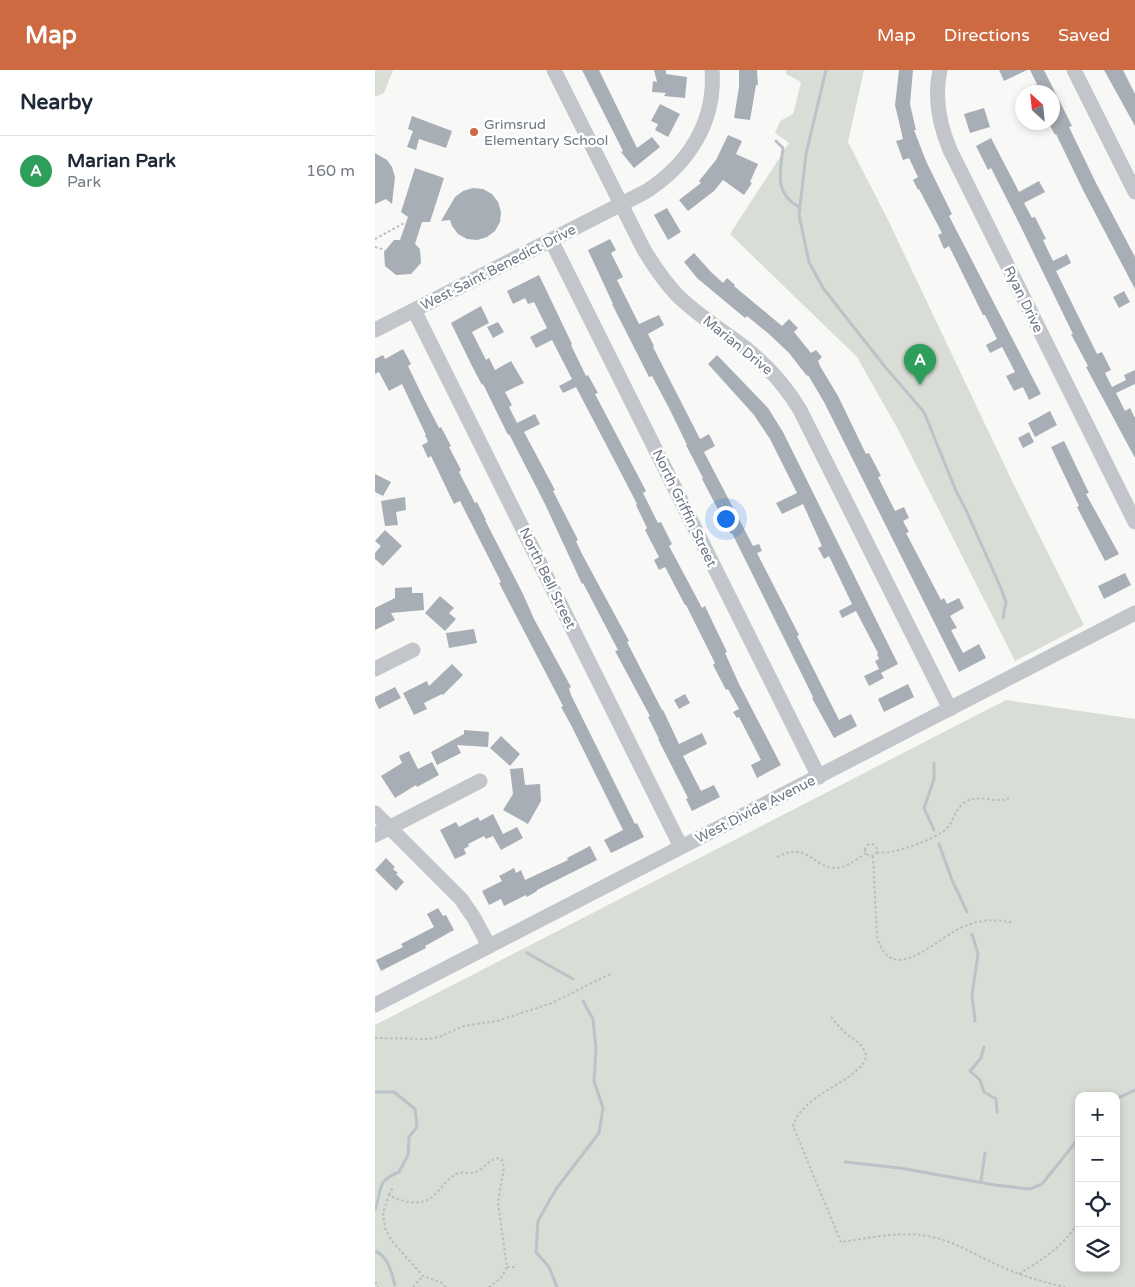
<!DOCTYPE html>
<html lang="en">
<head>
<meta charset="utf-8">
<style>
	body { margin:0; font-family:"Varela Round",sans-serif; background:#f2f2f3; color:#1f2937 }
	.controls { position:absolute; right:15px; bottom:15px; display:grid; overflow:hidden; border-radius:10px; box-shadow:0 2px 8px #0003 }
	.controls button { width:45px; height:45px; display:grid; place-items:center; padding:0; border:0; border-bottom:1px solid #e0e1e3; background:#fff; color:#1f2937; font:25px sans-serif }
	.compass { position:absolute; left:640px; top:15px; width:45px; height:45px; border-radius:50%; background:#fff; box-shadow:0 2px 8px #0003; rotate:333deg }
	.you { position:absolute; left:350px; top:448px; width:18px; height:18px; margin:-12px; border:4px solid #fff; border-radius:50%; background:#1a73e8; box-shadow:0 0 0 8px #1a73e833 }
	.badge { display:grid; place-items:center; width:32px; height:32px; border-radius:50%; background:#ce6a41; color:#fff; font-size:16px; font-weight:700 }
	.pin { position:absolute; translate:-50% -41px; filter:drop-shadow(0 1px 2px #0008) }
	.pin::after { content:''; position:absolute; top:26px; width:18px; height:15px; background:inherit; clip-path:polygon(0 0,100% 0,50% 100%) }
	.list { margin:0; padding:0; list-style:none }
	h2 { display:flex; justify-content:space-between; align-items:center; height:65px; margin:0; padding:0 20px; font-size:21px }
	h2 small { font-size:16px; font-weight:400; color:#747a83 }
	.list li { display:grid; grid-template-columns:32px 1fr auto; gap:15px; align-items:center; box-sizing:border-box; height:70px; padding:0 20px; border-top:1px solid #e0e1e3 }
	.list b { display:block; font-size:19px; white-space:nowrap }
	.list p { margin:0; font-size:16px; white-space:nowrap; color:#747a83 }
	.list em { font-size:16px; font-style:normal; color:#747a83 }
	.icon { flex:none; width:28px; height:28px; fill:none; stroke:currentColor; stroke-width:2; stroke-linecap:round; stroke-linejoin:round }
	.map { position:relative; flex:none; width:760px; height:1217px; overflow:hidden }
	header { display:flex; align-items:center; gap:30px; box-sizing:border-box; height:70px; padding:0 25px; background:#ce6a41; color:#fff }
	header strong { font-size:24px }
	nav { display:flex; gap:28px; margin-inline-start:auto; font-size:18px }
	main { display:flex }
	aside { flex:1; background:#fff }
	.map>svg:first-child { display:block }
	.green { fill:#d8ddd6; fill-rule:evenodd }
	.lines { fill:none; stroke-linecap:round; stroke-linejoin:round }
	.stream { stroke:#bbc3c8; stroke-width:3 }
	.building { fill:#a8aeb5 }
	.path { stroke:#babdbf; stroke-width:2; stroke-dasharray:2.5 2.5; stroke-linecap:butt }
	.minor { stroke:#c2c5c9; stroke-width:15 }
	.poi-dot { fill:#ce6a41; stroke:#fff; stroke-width:2 }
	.labels { text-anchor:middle; stroke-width:5; stroke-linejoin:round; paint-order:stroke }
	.poi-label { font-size:14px; fill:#6b7784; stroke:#fff; text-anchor:start }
	.street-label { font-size:14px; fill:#6b7784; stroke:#fff }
</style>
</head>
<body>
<header>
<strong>Map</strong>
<nav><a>Map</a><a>Directions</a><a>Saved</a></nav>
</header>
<main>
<aside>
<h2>Nearby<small></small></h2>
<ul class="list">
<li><span class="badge" style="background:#2e9e5b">A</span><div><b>Marian Park</b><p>Park</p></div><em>160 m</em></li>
</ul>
</aside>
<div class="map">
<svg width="760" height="1217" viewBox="0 0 760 1217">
	<rect width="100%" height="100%" fill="#f8f8f7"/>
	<path class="green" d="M0,0H18L9,23L0,27Z
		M411,0H489L473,72L513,150L638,413L709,555L640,591L525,363L482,287L355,164L414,73L400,63L405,51L418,44L426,12L411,4Z
		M631,630L760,649V1217H0V955ZM704,1026H741V1198H704Z"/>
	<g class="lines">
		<path class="stream" d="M451,0L431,84L424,145L434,192L448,218L511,298L549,342L581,421L590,438L625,516L631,532L628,548
			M401,71L408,78C405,104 399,123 425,138
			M559,760L549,738L559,709V693
			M564,774L577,810L592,842
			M597,864L603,884L597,925L600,951
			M152,883L198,909
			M609,977L606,988L595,1001L605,1010L609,1022L621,1029L622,1042
			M0,1022H19L40,1039L42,1057L34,1067L33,1085L24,1102C0,1112 8,1118 0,1140
			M741,1029L760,1020
			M470,1092L525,1098L620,1115L655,1119L667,1114L704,1068
			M606,1111L610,1083
			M0,1181C14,1187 16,1202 20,1215
			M182,1217L174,1197L161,1182L163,1151L181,1119L224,1063L228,1038L219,1011L221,979L218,949L208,931"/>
	</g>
	<path class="building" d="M207,0H224L262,78L277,67L285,77L259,98L246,82L248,81Z
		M279,0H291V4L312,7L310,28L289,26L291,23L277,22L278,11L282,12Z
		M364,0H382L383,15H381L375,50L359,48L364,17Z
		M524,0H538L535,34L541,60H539L551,91L577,144L574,146L666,324L654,330L648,317L639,321L631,306L640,302L627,277L615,283L611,275L622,269L610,245H608L574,176L569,179L563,165L567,163L544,119L543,120L538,110L543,107L534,88L528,90L521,71L528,69L520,35Z
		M624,0H652L629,11Z
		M655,0H669L697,56L694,57L721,113L760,187V219L708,120L681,64L680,65L673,52H678V22H660L657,17L662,14Z
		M729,0H748L760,24V56Z
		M285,34L305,44L293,67L280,60L283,54L276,51Z
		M609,38L615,57L595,63L589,44Z
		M37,46L77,61L71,78L44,69L41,80L32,77L38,61L33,59Z
		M353,65L367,71L361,84L383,94L375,112L377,113L369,125L348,110L339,121L313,141L304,130L326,113L324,111L341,90Z
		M616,68L644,122L664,111L670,122L649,133L657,148L660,147L671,169L668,170L678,191L692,184L696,193L681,201L722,284L727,282L736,300L730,303L737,317L751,310L749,305L760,300V314L741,323L750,341L755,338L760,348V388L711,297L713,296L696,264H698L645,155L616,98L613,100L601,76Z
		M0,83L12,90L17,97L20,107L17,134L11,129L0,134Z
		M40,98L69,108L55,152H47L40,174L45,179L46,193L36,204L21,205L10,196L9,182L19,170H25L33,147L26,142Z
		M98,118L108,119L117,124L123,132L126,142L125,152L120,161L112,167L102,170L92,169L83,164L77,156L75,150L66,151L80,127L88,121Z
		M292,138L306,162L293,170L279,145Z
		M235,169L241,180L236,183L248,207L242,210L264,254L284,245L289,255L273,264L279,276L278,277L325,369L334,364L340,376L329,382L378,476L384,474L387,481L382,483L424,565L422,566L464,650L476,644L482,656L459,668L437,628L438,627L357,463L356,464L327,409L328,408L311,375H312L295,340L277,306L274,307L237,234H238L213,180Z
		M319,183L336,202L348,213L352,208L360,215L359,216L407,256L414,249L423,258L419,262L436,283L441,280L447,287L443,291L445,296L463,326L491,384L494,383L506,406L503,407L520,441L529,437L534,448L528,451L534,462L531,463L566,530L569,528L572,534L584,528L589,538L575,546L582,558L576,560L588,583L604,574L611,588L584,602L449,332L433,305L432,306L414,283L394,264L372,246L370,248L322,208L309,192Z
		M164,205L197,274L196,275L211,306L213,305L223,323L220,324L271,421L268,423L283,453L286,452L297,474L294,476L310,506L327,538L330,536L339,555L352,582L350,583L364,614L406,695L382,708L376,695L386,690L364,647L362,648L358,642L364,639L353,619L351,620L338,595L340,593L311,535H310L290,497L284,500L279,490L284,487L270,460L272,458L261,435L262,434L246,403L201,317L188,323L184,316L197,309L177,270L161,278L155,267L172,258L159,232L153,234L150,228L138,234L132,221Z
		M749,221L755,232L744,238L738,227Z
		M106,236L114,253L97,262L111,290L114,288L120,300L136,291L149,313L130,322L137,335L134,337L142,353L160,344L165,354L149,362L180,420L178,421L203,470L201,471L207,484L254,571L252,572L287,640H288L304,674L327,663L332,674L308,686L326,721L339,715L345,727L317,741L311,729L313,728L283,669H284L273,647L275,646L240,581L243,580L208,513L207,514L170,434L134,364L133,365L108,314L107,315L96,294L76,253Z
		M123,252L129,262L118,268L112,257Z
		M28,279L36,294L33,296L47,325L64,358L66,357L76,376L74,377L86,400L84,402L100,433L102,432L111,450H110L148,524L159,549L196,617L194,618L196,625L260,754L262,753L269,767L236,783L229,770L248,760L196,655L186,637L188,636L124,513L126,512L85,431L79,434L56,386L53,388L47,375L53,372L50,365H51L27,314L14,321L4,302L0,304V289L8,285L10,289Z
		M342,285L393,338L408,362L523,594L506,603L509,608L494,616L489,606L504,599L500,591L504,589L502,584L503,583L481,541L467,548L464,541L477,534L454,486L449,489L443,478L447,476L428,434L407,444L401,433L422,423L395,369L379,345L333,294Z
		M675,341L682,355L660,367L653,353Z
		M654,362L659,372L648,378L643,368Z
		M689,371L714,423L711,424L744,484L730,491L702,437L704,436L676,377Z
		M0,404L16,412L8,426L0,422Z
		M30,427L31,440L21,442L23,455L10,456L6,431Z
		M10,460L27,476L8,496L0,489V483L6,476L0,471Z
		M750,503L756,515L729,529L723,516Z
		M37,517V523H48L49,540L16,543L20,550L0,560V538L20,528V518Z
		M65,526L79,538L74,543L81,549L70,561L50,543Z
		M99,559L102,573L74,578L71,563Z
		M77,594L88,605L68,625L67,624L49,633L52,639L39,645L28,623L52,611L54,616Z
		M533,614L539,627L509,642L503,629Z
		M20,617L26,628L4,639L0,631V627Z
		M310,624L315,633L304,639L299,630Z
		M89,660L114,662L113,677L82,675L86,683L62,695L56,682L89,664Z
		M126,666L145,684L135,696L115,678Z
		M34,681L43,699L57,692L64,705L42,717L41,715L20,728L6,706L27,693L24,686Z
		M148,698L150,715L165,714L166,731L153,754L128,740L138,724L135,699Z
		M118,744L128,764L142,757L148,768L126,780L118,766L111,769L109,766L93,774L94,776L89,779L91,784L80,789L65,760L81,752L84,757L103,747L105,751Z
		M215,776L222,790L162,820V821L152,827L151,825L129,836L126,829L114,835L107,821L127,811L124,806L139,798L141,803L146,800L150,810L193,790L192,788Z
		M11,788L20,797L18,799L23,803L21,804L29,812L21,821L0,800Z
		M63,838L68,846L71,845L79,860L50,876L51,878L6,901L1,890L28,877L26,874L59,857L52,844Z"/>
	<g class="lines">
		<path class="path" d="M0,169L31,152
			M0,177L10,180
			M490 780a6 6 0 1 1 12 0a6 6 0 1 1-12 0Z
			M502,782C516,786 561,769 571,759C580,750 580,737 592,731C605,724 620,734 634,728
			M498,786L502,866C516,921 564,865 590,856C607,849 621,849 639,853
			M402,787C437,769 438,804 467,797C476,794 484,788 491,783
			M456,947C461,953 466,959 472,964C478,969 486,973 489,980C492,985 491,990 488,994C470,1016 427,1026 418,1056L466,1172C494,1168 530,1160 557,1167C578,1171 595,1182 614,1191C638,1203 663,1211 690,1217
			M0,968L54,969L64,967L89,956L122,951L177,933L235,904
			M14,1125L18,1117
			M132,1197H141
			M644,1204C671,1187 685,1179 704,1152
			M0,1212L3,1217
			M38,1217L48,1206
			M71,1217L67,1213L48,1206L17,1171L10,1158L8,1143L14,1125C26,1132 47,1137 58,1126C66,1119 72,1109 81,1104C87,1101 94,1104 100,1102C109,1099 113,1090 123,1088L127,1090L129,1097L123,1133L132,1197L126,1208L114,1217"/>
		<path class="minor" d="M179,0L268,178C278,195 289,211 302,225C322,245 347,260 369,277C392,295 410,315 425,340L575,639
			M565,0C559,27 564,54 575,80L760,452
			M699,0L760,122
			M176,170L444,707
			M39,240L306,777
			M0,260L270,122C313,95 341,52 337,0
			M0,599L38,580
			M0,743L86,829L99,848L114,876
			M0,765L105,711
			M0,935L760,543"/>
	</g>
	<circle class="poi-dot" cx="99" cy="62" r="5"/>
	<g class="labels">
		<g class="poi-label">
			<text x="109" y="59">Grimsrud<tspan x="109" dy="16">Elementary School</tspan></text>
		</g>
		<g class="street-label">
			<text transform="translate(123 197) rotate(-27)" y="5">West Saint Benedict Drive</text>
			<text transform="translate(649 229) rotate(64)" y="5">Ryan Drive</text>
			<text transform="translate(363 275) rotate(39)" y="5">Marian Drive</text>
			<text transform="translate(310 438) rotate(64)" y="5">North Griffin Street</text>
			<text transform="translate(173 508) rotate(64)" y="5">North Bell Street</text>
			<text transform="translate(380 739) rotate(-27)" y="5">West Divide Avenue</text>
		</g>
	</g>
</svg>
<div class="controls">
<button>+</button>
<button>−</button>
<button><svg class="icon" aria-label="locate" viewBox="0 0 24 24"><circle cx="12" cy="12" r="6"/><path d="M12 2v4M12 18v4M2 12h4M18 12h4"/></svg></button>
<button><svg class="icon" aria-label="layers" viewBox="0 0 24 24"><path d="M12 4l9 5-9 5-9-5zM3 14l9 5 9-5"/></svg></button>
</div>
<svg class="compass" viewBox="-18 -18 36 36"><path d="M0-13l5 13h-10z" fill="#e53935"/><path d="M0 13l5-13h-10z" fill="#747a83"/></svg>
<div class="you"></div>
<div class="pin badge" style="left:545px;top:315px;background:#2e9e5b">A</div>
</div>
</main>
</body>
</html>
